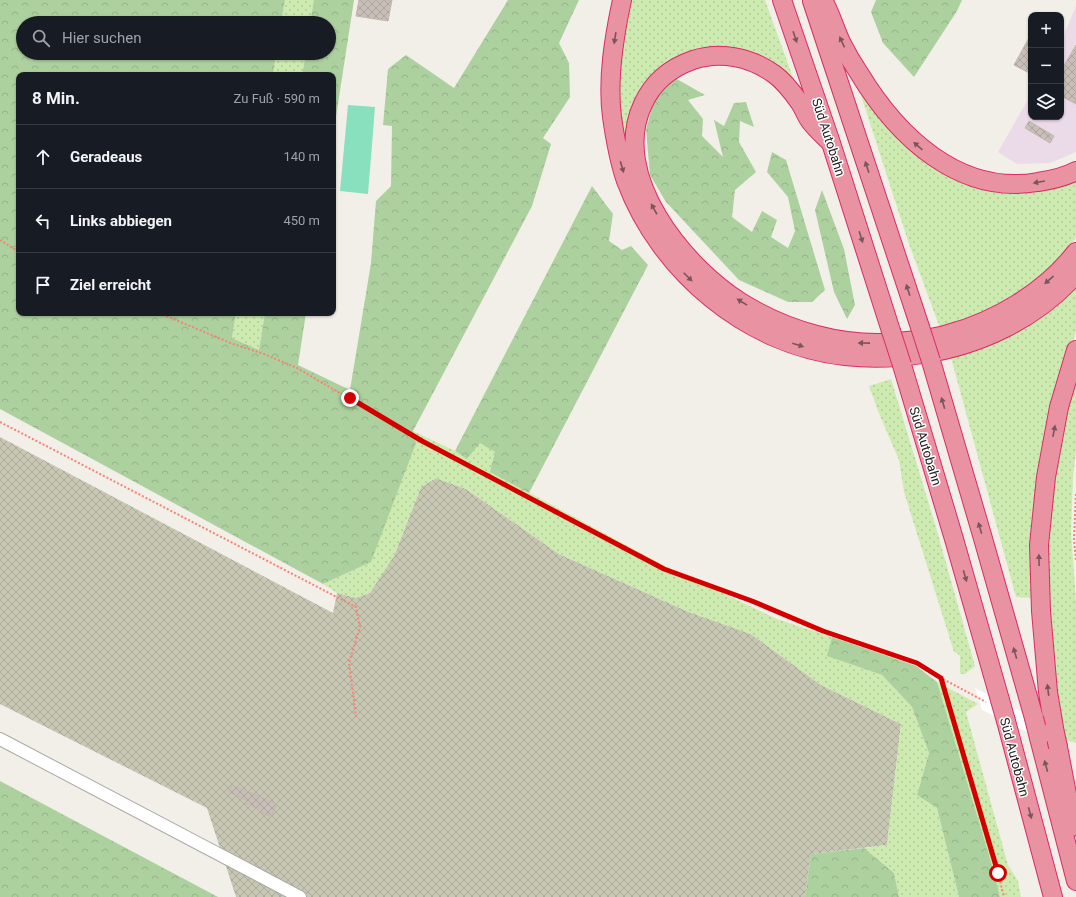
<!DOCTYPE html>
<html lang="de">
<head>
<meta charset="utf-8">
<style>
	body { margin:0; font-family:Roboto,sans-serif; background:#20242c; color:#f1f3f6 }
	.controls { position:absolute; right:12px; top:12px; display:grid; overflow:hidden; border-radius:8px; box-shadow:0 1px 3px #0004 }
	.controls button { width:36px; height:36px; display:grid; place-items:center; padding:0; border:0; border-bottom:1px solid #363941; background:#171b24; color:#f1f3f6; font:20px sans-serif }
	.stop { position:absolute; width:12px; height:12px; margin:-9px; border:3px solid #d40000; border-radius:50%; background:#fff }
	.stop.end { background:#d40000; border-color:#fff; box-shadow:0 1px 4px #0008 }
	.list { margin:0; padding:0; list-style:none }
	h2 { display:flex; justify-content:space-between; align-items:center; height:52px; margin:0; padding:0 16px; font-size:17px }
	h2 small { font-size:13px; font-weight:400; color:#9ea1a6 }
	.list li { display:grid; grid-template-columns:26px 1fr auto; gap:12px; align-items:center; box-sizing:border-box; height:64px; padding:0 16px; border-top:1px solid #363941 }
	.list b { display:block; font-size:15px; white-space:nowrap }
	.list em { font-size:13px; font-style:normal; color:#9ea1a6 }
	.icon { flex:none; width:22px; height:22px; fill:none; stroke:currentColor; stroke-width:2; stroke-linecap:round; stroke-linejoin:round }
	.map { position:relative; flex:none; width:1076px; height:897px; overflow:hidden }
	.search { position:absolute; background:#171b24; box-shadow:0 1px 3px #0004; left:16px; top:16px; width:320px; height:44px; display:flex; align-items:center; gap:10px; box-sizing:border-box; padding:0 14px; border-radius:22px; color:#9ea1a6; font-size:15px }
	.panel { position:absolute; background:#171b24; box-shadow:0 1px 3px #0004; left:16px; top:72px; width:320px; height:244px; border-radius:8px }
	.map>svg:first-child { display:block }
	.industrial { fill:#ebdbe8 }
	.construction { fill:url(#construction-cross-hatch) }
	.grass { fill:url(#grass-dots) }
	.forest { fill:url(#forest-crowns) }
	.pitch { fill:#88e0be }
	.pier { fill:#fff }
	.building { fill:url(#building-cross-hatch); stroke:#c4b6ab }
	.lines { fill:none; stroke-linecap:round; stroke-linejoin:round }
	.minor-casing { stroke:#a9a9a9; stroke-width:14 }
	.highway-casing { stroke:#dc2a67; stroke-width:20 }
	.path { stroke:#fa8072; stroke-width:2; stroke-dasharray:2 2; stroke-linecap:butt }
	.minor { stroke:#fff; stroke-width:12 }
	.highway { stroke:#e892a2; stroke-width:18 }
	.highway-bridge-casing { stroke:#dc2a67; stroke-width:20; stroke-linecap:butt }
	.highway-bridge { stroke:#e892a2; stroke-width:18 }
	.oneway { fill:#7b545c }
	.route { stroke:#d40000; stroke-width:5 }
	.labels { text-anchor:middle; stroke-width:3; stroke-linejoin:round; paint-order:stroke }
	.street-label { font-size:13px; fill:#222; stroke:#fff }
</style>
</head>
<body>
<div class="map">
<svg width="1076" height="897" viewBox="0 0 1076 897">
	<defs>
		<pattern id="construction-cross-hatch" width="8" height="8" patternUnits="userSpaceOnUse"><rect width="8" height="8" fill="#c7c7b4"/><path d="M0 0l8 8M0 8l8-8" fill="none" stroke="#abab9a"/></pattern>
		<pattern id="grass-dots" width="8" height="8" patternUnits="userSpaceOnUse"><rect width="8" height="8" fill="#cdebb0"/><path d="M2 2h.1M6 6h.1" fill="none" stroke="#b0c997" stroke-width="1.8" stroke-linecap="round"/></pattern>
		<pattern id="forest-crowns" width="20" height="18" patternUnits="userSpaceOnUse"><rect width="20" height="18" fill="#add19e"/><path d="M2 6a3 3 0 1 1 6 0M12 15a3 3 0 1 1 6 0" fill="none" stroke="#95b388"/></pattern>
		<pattern id="building-cross-hatch" width="8" height="8" patternUnits="userSpaceOnUse"><rect width="8" height="8" fill="#c7bfb8"/><path d="M0 0l8 8M0 8l8-8" fill="none" stroke="#aba49e"/></pattern>
	</defs>
	<rect width="100%" height="100%" fill="#f2efe9"/>
	<path class="industrial" d="M1076,6V152L1050,163L1017,164L998,152L1031,94V117H1061V42Z"/>
	<path class="construction" d="M0,437L333,613L337,593L357,598L394,556L421,487L436,478L466,489L559,554L689,612L751,634L821,685L901,724L887,845L811,854L805,897H236L207,808L0,704Z"/>
	<path class="grass" d="M285,0H314L310,23H281Z
		M629,0H765L796,86L720,48L649,82L630,173L617,104L624,25Z
		M276,53H306L302,75H273Z
		M856,80L955,175L1076,176V238L1054,264L1032,285L1001,305L964,321L940,328L909,244Z
		M1076,286V332L1059,382L1034,598L1016,597L950,354Z
		M236,313H265L259,350L232,338Z
		M1076,368V452L1073,476L1071,533L1076,600V743L1066,740L1058,707L1046,562L1053,470Z
		M891,379L935,524L975,666L965,674H961L960,671V656L957,653L954,652L904,492L899,460L878,411L869,386Z
		M413,431L455,451L467,459L480,442L495,452L491,472L663,565L777,619L832,637L828,656L882,675L912,707L929,753L917,795L937,808L959,897H899L894,873L864,848L887,845L901,724L821,685L751,634L689,612L559,554L466,489L436,478L421,487L394,556L370,593L357,598L337,593L323,584L371,562Z
		M937,682L978,704L966,712L1008,865L1018,881L1021,897H1000L995,875Z"/>
	<path class="forest" d="M0,0H285L281,23H23V53H276L273,75H19V313H236L232,338L259,350L265,313H306L298,365L350,390L371,263L376,201L391,186L392,126L383,125L388,69L406,55L454,88L508,0H579L559,43L569,63L570,97L543,138L551,144L532,206L413,431L416,443L371,562L323,584L0,409Z
		M314,0H354L333,136V75H302L306,53H329V23H310Z
		M876,0H962L957,11L914,77L883,43L871,12Z
		M675,78L705,95L688,100L703,119L702,136L723,157L714,120L724,126L734,103L746,102L754,127L740,121L739,142L756,172L735,190L732,217L752,232L762,211L777,220L771,237L788,248L795,231L788,197L767,172L772,152L786,160L825,290L812,302H788L739,280L666,202L650,175L646,130L654,100Z
		M592,186L613,214L609,241L622,250L631,246L648,265L529,493L490,472L495,452L480,443L467,459L455,451Z
		M822,190L844,249L855,305L847,319L834,292L815,210Z
		M832,637L916,666L937,682L995,875L1000,897H959L937,808L917,795L929,753L912,707L882,675L827,656Z
		M0,781L218,897H0Z
		M864,848L894,873L899,897H805L811,854Z"/>
	<path class="pitch" d="M348,105L375,107L368,194L340,191Z"/>
	<path class="pier" d="M975,688L1064,733L1068,752L982,710Z"/>
	<path class="building" d="M359,0H392L388,21L356,16Z
		M1031,34V74L1014,65Z
		M1076,45V104L1061,96V71Z
		M1029,121L1054,136L1050,143L1025,128Z
		M232,785L277,804L271,817L257,810L258,809L245,803L246,800L228,792Z"/>
	<g class="lines">
		<defs>
			<path id="minor" d="M0,739L300,897"/>
			<path id="highway" d="M622,0C614,37 607,79 612,117C615,138 619,161 626,181C660,272 747,345 845,356C871,359 897,358 922,354C979,346 1038,318 1076,274
				M782,0L831,143L891,331
				M823,0C831,14 835,30 842,44C847,54 853,64 859,73C897,136 959,196 1038,182C1051,180 1065,177 1076,171
				M812,1L920,327
				M831,143C824,136 816,129 810,121C806,116 804,109 800,103C793,93 784,81 774,74C750,57 721,51 693,60C670,68 653,82 643,104C609,176 684,267 742,303C788,331 843,347 897,342C914,340 932,339 948,334C996,321 1045,292 1076,252
				M931,361L982,535L1034,718
				M902,365L954,539L1000,700
				M1006,721L1053,897
				M1054,728L1048,692L1041,611L1039,545L1046,477L1059,407L1076,350
				M1039,738L1076,881
				M1058,747L1071,815L1072,827"/>
		</defs>
		<use href="#minor" class="minor-casing"/>
		<use href="#highway" class="highway-casing"/>
		<path class="path" d="M0,240L19,252
			M159,313L233,344L264,354L297,368L422,441L664,569L752,601L823,631L917,663L941,678L986,702
			M0,422L356,607L360,627L349,663L356,717
			M1076,494L1074,539L1076,561
			M941,678L998,873L1004,897"/>
		<use href="#minor" class="minor"/>
		<use href="#highway" class="highway"/>
		<defs>
			<path id="highway-bridge" d="M920,327L931,361
				M891,331L902,365
				M1000,700L1006,721
				M1034,718L1039,738
				M1054,728L1058,747"/>
		</defs>
		<use href="#highway-bridge" class="highway-bridge-casing"/>
		<use href="#highway-bridge" class="highway-bridge"/>
	</g>
	<defs><path id="oneway-solid" d="M-6-.8H1V-3.2L6.5 0L1 3.2V.8H-6Z"/></defs>
	<g class="oneway">
		<use href="#oneway-solid" transform="translate(795 37) rotate(71)"/>
		<use href="#oneway-solid" transform="translate(615 38) rotate(99)"/>
		<use href="#oneway-solid" transform="translate(842 42) rotate(-115)"/>
		<use href="#oneway-solid" transform="translate(918 146) rotate(-138)"/>
		<use href="#oneway-solid" transform="translate(622 167) rotate(74)"/>
		<use href="#oneway-solid" transform="translate(867 167) rotate(-108)"/>
		<use href="#oneway-solid" transform="translate(1039 182) rotate(170)"/>
		<use href="#oneway-solid" transform="translate(654 209) rotate(-119)"/>
		<use href="#oneway-solid" transform="translate(861 237) rotate(72)"/>
		<use href="#oneway-solid" transform="translate(688 277) rotate(45)"/>
		<use href="#oneway-solid" transform="translate(1049 280) rotate(139)"/>
		<use href="#oneway-solid" transform="translate(908 290) rotate(-108)"/>
		<use href="#oneway-solid" transform="translate(742 302) rotate(-148)"/>
		<use href="#oneway-solid" transform="translate(864 343) rotate(-179)"/>
		<use href="#oneway-solid" transform="translate(798 345) rotate(17)"/>
		<use href="#oneway-solid" transform="translate(943 403) rotate(-106)"/>
		<use href="#oneway-solid" transform="translate(1054 431) rotate(-79)"/>
		<use href="#oneway-solid" transform="translate(980 528) rotate(-106)"/>
		<use href="#oneway-solid" transform="translate(1039 560) rotate(-91)"/>
		<use href="#oneway-solid" transform="translate(965 576) rotate(74)"/>
		<use href="#oneway-solid" transform="translate(1015 653) rotate(-106)"/>
		<use href="#oneway-solid" transform="translate(1048 690) rotate(-97)"/>
		<use href="#oneway-solid" transform="translate(1046 766) rotate(-105)"/>
		<use href="#oneway-solid" transform="translate(1030 813) rotate(75)"/>
	</g>
	<g class="lines">
		<path class="route" d="M350,398L422,441L664,569L752,601L823,631L917,663L941,678L998,873"/>
	</g>
	<g class="labels">
		<g class="street-label">
			<text transform="translate(829 137) rotate(72)" y="5">Süd Autobahn</text>
			<text transform="translate(926 446) rotate(73)" y="5">Süd Autobahn</text>
			<text transform="translate(1015 757) rotate(75)" y="5">Süd Autobahn</text>
		</g>
	</g>
</svg>
<div class="controls">
<button>+</button>
<button>−</button>
<button><svg class="icon" aria-label="layers" viewBox="0 0 24 24"><path d="M12 4l9 5-9 5-9-5zM3 14l9 5 9-5"/></svg></button>
</div>
<div class="stop" style="left:998px;top:873px"></div>
<div class="stop end" style="left:350px;top:398px"></div>
<div class="search"><svg class="icon" aria-label="search" viewBox="0 0 24 24"><circle cx="10" cy="10" r="6"/><path d="M15 15l6 6"/></svg>Hier suchen</div>
<section class="panel">
<h2>8 Min.<small>Zu Fuß · 590 m</small></h2>
<ul class="list">
<li><svg class="icon" aria-label="ahead" viewBox="0 0 24 24"><path d="M12 20V5M6 11l6-6 6 6"/></svg><div><b>Geradeaus</b></div><em>140 m</em></li>
<li><svg class="icon" aria-label="left" viewBox="0 0 24 24"><path d="M17 20v-9H6M10 6l-5 5 5 5"/></svg><div><b>Links abbiegen</b></div><em>450 m</em></li>
<li><svg class="icon" aria-label="arrive" viewBox="0 0 24 24"><path d="M6 21V4h12l-3 4 3 4H6"/></svg><div><b>Ziel erreicht</b></div></li>
</ul>
</section>
</div>
</body>
</html>
